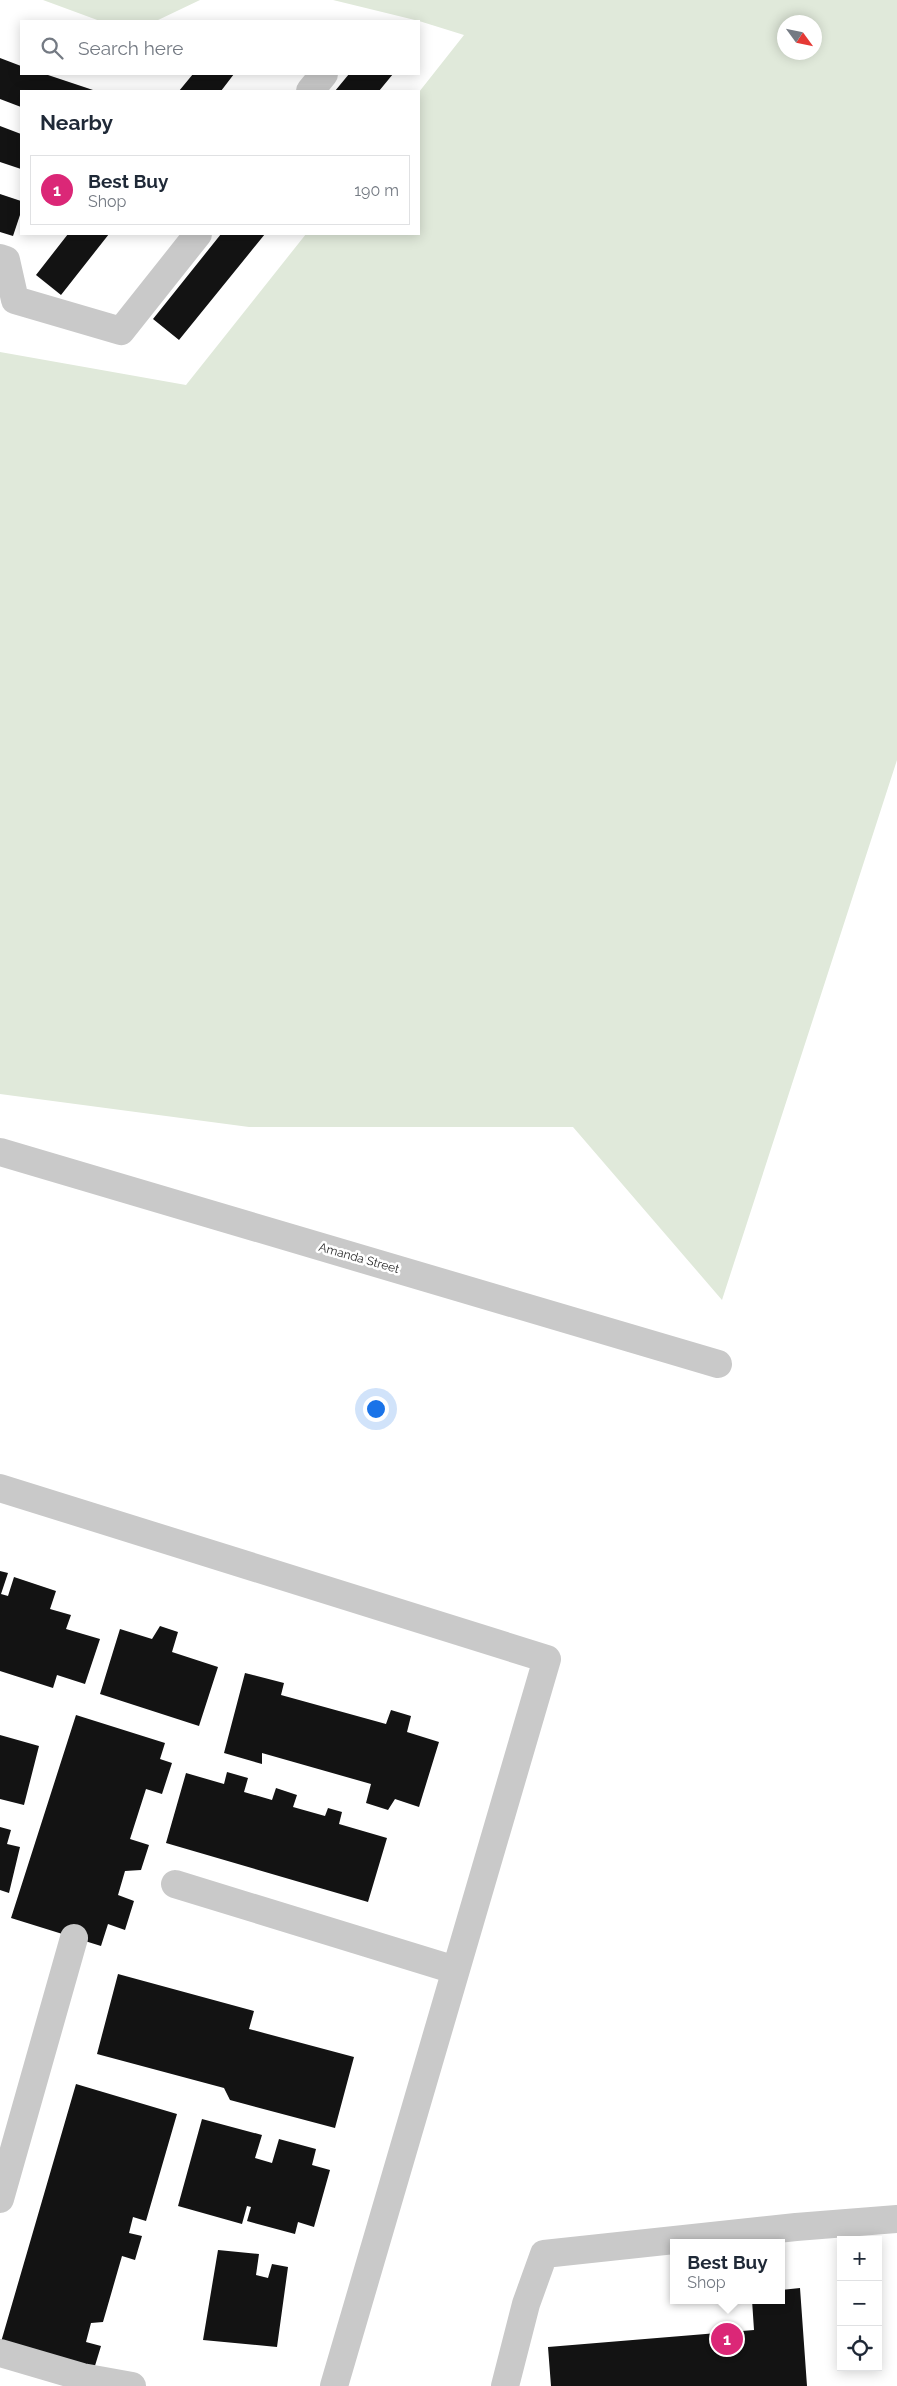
<!DOCTYPE html>
<html lang="en">
<head>
<meta charset="utf-8">
<style>
	body { margin:0; font-family:Raleway,sans-serif; background:#f2f2f3; color:#1f2937 }
	.controls { position:absolute; right:15px; bottom:15px; display:grid; overflow:hidden; border-radius:0px; box-shadow:0 2px 12px #0003 }
	.controls button { width:45px; height:45px; display:grid; place-items:center; padding:0; border:0; border-bottom:1px solid #e0e1e3; background:#fff; color:#1f2937; font:25px sans-serif }
	.compass { position:absolute; left:777px; top:15px; width:45px; height:45px; border-radius:50%; background:#fff; box-shadow:0 2px 12px #0003; rotate:123deg }
	.you { position:absolute; left:375px; top:1408px; width:18px; height:18px; margin:-12px; border:4px solid #fff; border-radius:50%; background:#1a73e8; box-shadow:0 0 0 8px #1a73e833 }
	.badge { display:grid; place-items:center; width:32px; height:32px; border-radius:50%; background:#db2777; color:#fff; font-size:16px; font-weight:700 }
	.pin { position:absolute; translate:-50% -50%; border:2px solid #fff; box-shadow:0 1px 5px #0006 }
	.popup { position:absolute; left:670px; top:2239px; width:115px; height:65px; box-sizing:border-box; display:grid; place-content:center; border-radius:0px; background:#fff; filter:drop-shadow(0 1px 4px #0005); font-size:16px; white-space:nowrap; color:#747a83 }
	.popup b { font-size:19px; color:#1f2937 }
	.popup::after { content:''; position:absolute; left:50%; top:100%; margin-left:-10px; border:10px solid transparent; border-top-color:#fff }
	.list { margin:0; padding:0; list-style:none }
	h2 { display:flex; justify-content:space-between; align-items:center; height:65px; margin:0; padding:0 20px; font-size:21px }
	h2 small { font-size:16px; font-weight:400; color:#747a83 }
	.list li { display:grid; grid-template-columns:32px 1fr auto; gap:15px; align-items:center; box-sizing:border-box; height:70px; margin:0 10px 10px; padding:0 10px; border:1px solid #e0e1e3; border-radius:0px }
	.list b { display:block; font-size:19px; white-space:nowrap }
	.list p { margin:0; font-size:16px; white-space:nowrap; color:#747a83 }
	.list em { font-size:16px; font-style:normal; color:#747a83 }
	.icon { flex:none; width:28px; height:28px; fill:none; stroke:currentColor; stroke-width:2; stroke-linecap:round; stroke-linejoin:round }
	.map { position:relative; flex:none; width:897px; height:2386px; overflow:hidden }
	.search { position:absolute; background:#fff; box-shadow:0 2px 12px #0003; left:20px; top:20px; width:400px; height:55px; display:flex; align-items:center; gap:12px; box-sizing:border-box; padding:0 18px; border-radius:0px; color:#747a83; font-size:19px }
	.panel { position:absolute; background:#fff; box-shadow:0 2px 12px #0003; left:20px; top:90px; width:400px; height:145px; border-radius:0px }
	.map>svg:first-child { display:block }
	.green { fill:#e0e9da; fill-rule:evenodd }
	.building { fill:#131313 }
	.lines { fill:none; stroke-linecap:round; stroke-linejoin:round }
	.minor { stroke:#c9c9c9; stroke-width:28 }
	.labels { text-anchor:middle; stroke-width:5; stroke-linejoin:round; paint-order:stroke }
	.street-label { font-size:12px; fill:#2c2c2c; stroke:#fff }
</style>
</head>
<body>
<div class="map">
<svg width="897" height="2386" viewBox="0 0 897 2386">
	<rect width="100%" height="100%" fill="#fff"/>
	<path class="green" d="M43,0H200L156,21H100Z
		M333,0H897V760L722,1300L573,1127H249L0,1094V352L186,385L306,234H419V92L464,35L419,21ZM784,22H814V52H784Z"/>
	<path class="building" d="M0,58L21,66V74H45L96,91H21V107L0,99Z
		M193,74H234L221,91H179Z
		M349,74H393L379,91H335Z
		M0,126L21,134V169L0,162Z
		M0,194L21,201V212L13,236L0,232Z
		M68,234H109L61,295L36,275Z
		M221,234H265L179,340L153,319Z
		M0,1571L8,1573L1,1594L8,1596L14,1577L56,1591L50,1609L71,1615L66,1629L100,1639L85,1684L57,1675L53,1688L0,1671Z
		M160,1626L178,1632L172,1652L218,1667L199,1726L100,1694L120,1629L152,1639Z
		M245,1673L284,1683L281,1695L386,1724L391,1710L411,1716L407,1732L439,1742L419,1807L395,1799L388,1810L366,1803L371,1784L262,1753V1764L224,1753Z
		M76,1715L165,1743L160,1759L172,1763L162,1794L146,1789L130,1839L149,1845L141,1870L125,1871L118,1895L134,1901L125,1930L108,1924L101,1946L11,1918Z
		M0,1735L39,1746L24,1805L0,1799Z
		M227,1772L248,1778L244,1792L272,1800L276,1788L297,1795L293,1807L325,1816L328,1808L342,1812L339,1824L387,1838L368,1902L166,1843L186,1773L224,1784Z
		M0,1827L11,1830L7,1844L20,1847L9,1893L0,1890Z
		M118,1974L254,2011L249,2029L354,2057L335,2128L230,2100L224,2088L97,2054Z
		M76,2084L177,2114L146,2221L133,2217L129,2233L142,2236L135,2260L122,2256L103,2322L91,2323L86,2342L101,2346L94,2369L1,2342Z
		M202,2119L262,2135L255,2158L272,2163L279,2139L316,2149L312,2165L330,2170L314,2227L298,2222L295,2234L247,2221L251,2207L247,2206L242,2224L178,2206Z
		M218,2250L259,2254L256,2275L268,2278L272,2264L288,2267L277,2347L203,2340Z
		M800,2288L807,2386H551L548,2347L754,2330L752,2300H781V2290Z"/>
	<g class="lines">
		<path class="minor" d="M310,91L324,74
			M0,258L6,260L15,300L121,331L198,234
			M0,1152L718,1364
			M0,1488L547,1659L334,2386
			M175,1884L455,1970
			M0,2199L74,1938
			M0,2353L82,2377L132,2386
			M505,2386L526,2304L544,2254L796,2227L897,2219"/>
	</g>
	<g class="labels">
		<g class="street-label">
			<text transform="translate(359 1258) rotate(16)" y="4">Amanda Street</text>
		</g>
	</g>
</svg>
<div class="controls">
<button>+</button>
<button>−</button>
<button><svg class="icon" aria-label="locate" viewBox="0 0 24 24"><circle cx="12" cy="12" r="6"/><path d="M12 2v4M12 18v4M2 12h4M18 12h4"/></svg></button>
</div>
<svg class="compass" viewBox="-18 -18 36 36"><path d="M0-13l5 13h-10z" fill="#e53935"/><path d="M0 13l5-13h-10z" fill="#747a83"/></svg>
<div class="you"></div>
<div class="pin badge" style="left:727px;top:2339px">1</div>
<div class="popup"><b>Best Buy</b>Shop</div>
<div class="search"><svg class="icon" aria-label="search" viewBox="0 0 24 24"><circle cx="10" cy="10" r="6"/><path d="M15 15l6 6"/></svg>Search here</div>
<section class="panel">
<h2>Nearby<small></small></h2>
<ul class="list">
<li><span class="badge">1</span><div><b>Best Buy</b><p>Shop</p></div><em>190 m</em></li>
</ul>
</section>
</div>
</body>
</html>
